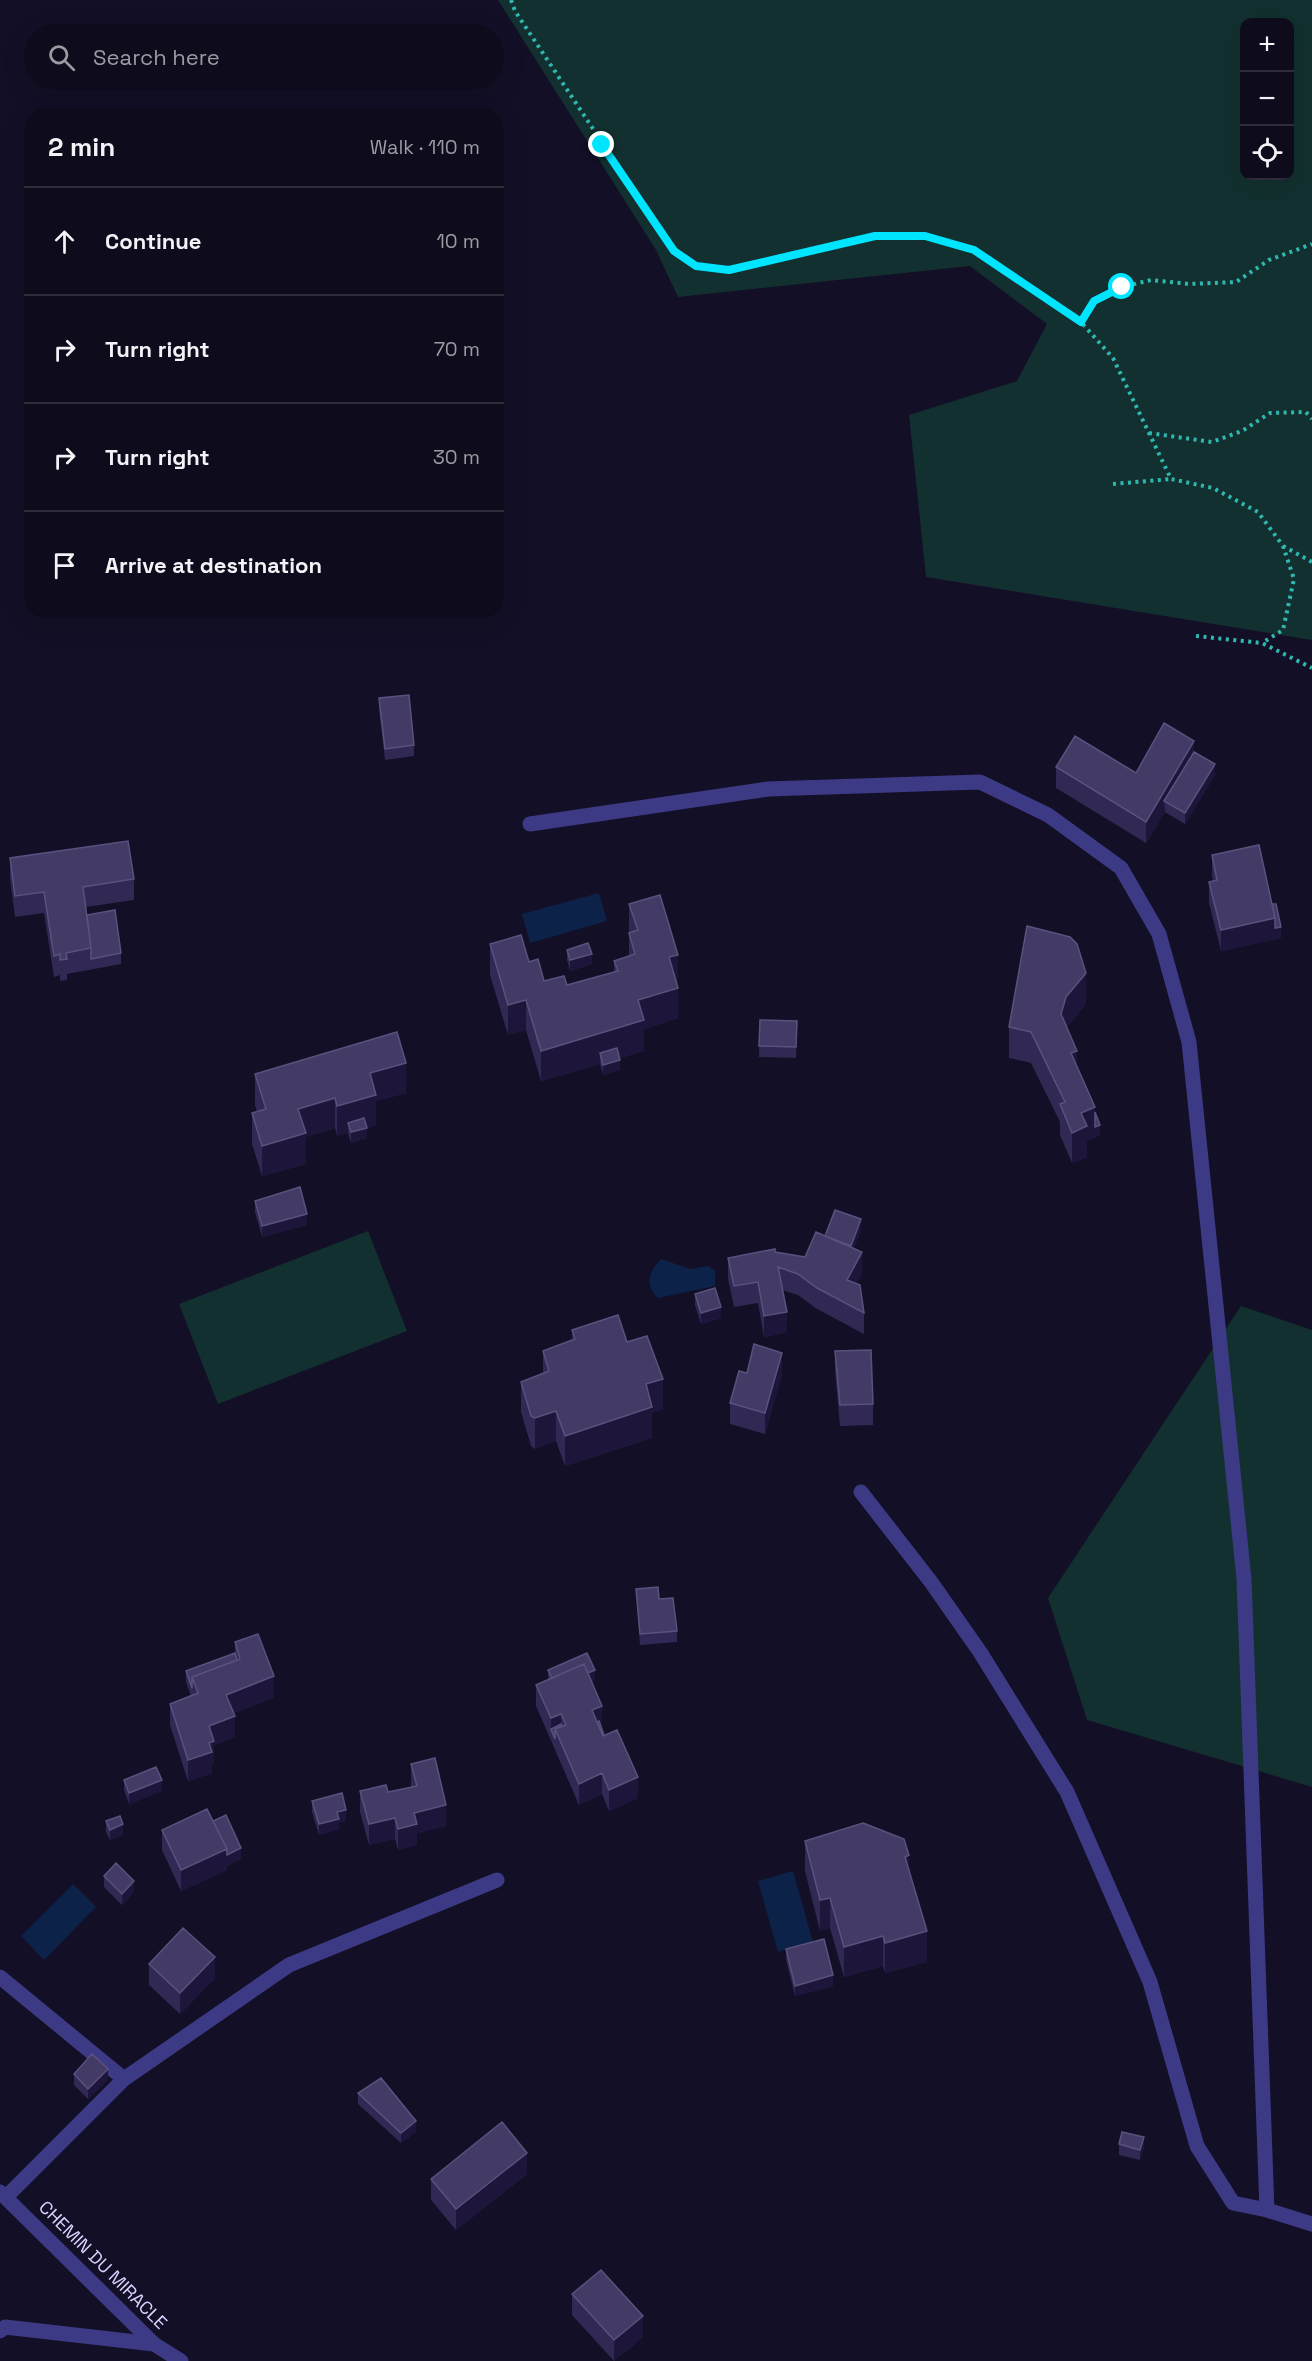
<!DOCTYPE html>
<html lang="en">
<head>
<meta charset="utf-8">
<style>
	body { margin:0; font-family:"Space Grotesk",sans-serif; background:#1c1929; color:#f1f3f6 }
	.controls { position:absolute; right:18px; top:18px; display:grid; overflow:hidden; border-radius:12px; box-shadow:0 6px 24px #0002 }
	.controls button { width:54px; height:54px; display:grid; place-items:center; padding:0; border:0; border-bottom:2px solid #2e2b3b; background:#0e0b1c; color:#f1f3f6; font:30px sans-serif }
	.stop { position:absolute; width:18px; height:18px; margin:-14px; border:4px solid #00e5ff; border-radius:50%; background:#fff }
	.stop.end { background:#00e5ff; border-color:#fff; box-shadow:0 2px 6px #0008 }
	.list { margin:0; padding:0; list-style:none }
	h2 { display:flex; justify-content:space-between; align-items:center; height:78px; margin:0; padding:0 24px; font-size:26px }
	h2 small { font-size:20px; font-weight:400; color:#9b9ba3 }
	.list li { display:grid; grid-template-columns:39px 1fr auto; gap:18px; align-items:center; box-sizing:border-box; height:108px; padding:0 24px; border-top:2px solid #2e2b3b }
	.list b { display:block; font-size:22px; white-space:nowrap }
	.list em { font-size:20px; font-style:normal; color:#9b9ba3 }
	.icon { flex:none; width:33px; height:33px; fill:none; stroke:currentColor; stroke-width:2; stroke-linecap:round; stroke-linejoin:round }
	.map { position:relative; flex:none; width:1312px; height:2361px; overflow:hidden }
	.search { position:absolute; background:#0e0b1c; box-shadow:0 6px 24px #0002; left:24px; top:24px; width:480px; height:66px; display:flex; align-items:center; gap:15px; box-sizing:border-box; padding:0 21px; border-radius:33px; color:#9b9ba3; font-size:22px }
	.panel { position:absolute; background:#0e0b1c; box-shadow:0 6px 24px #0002; left:24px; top:108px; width:480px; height:510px; border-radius:24px }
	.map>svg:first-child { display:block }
	.green { fill:#12302f; fill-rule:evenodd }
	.water { fill:#0c2248 }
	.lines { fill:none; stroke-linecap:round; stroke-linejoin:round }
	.path { stroke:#2fb8b0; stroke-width:4; stroke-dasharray:3 4.5; stroke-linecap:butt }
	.lane { stroke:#3d3a85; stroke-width:15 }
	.street { stroke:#3d3a85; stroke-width:15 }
	.wall { fill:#312854 }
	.shaded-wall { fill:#1d163a }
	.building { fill:#433a66; stroke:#5a527e; stroke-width:1.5 }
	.route { stroke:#00e5ff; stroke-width:8 }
	.labels { text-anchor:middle; stroke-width:4.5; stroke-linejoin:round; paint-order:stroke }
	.street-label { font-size:18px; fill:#d9d4ff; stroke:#130f26 }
</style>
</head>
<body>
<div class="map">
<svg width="1312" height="2361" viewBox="0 0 1312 2361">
	<rect width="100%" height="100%" fill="#130f26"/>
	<path class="green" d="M498,0H1312V640L926,577L909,415L1017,381L1047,324L970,266L678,297L656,250ZM1244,22H1290V176H1244Z
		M368,1231L407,1331L218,1404L179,1304Z
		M1241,1306L1312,1330V1787L1087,1720L1048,1598Z"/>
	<path class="water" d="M599,893L607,921L530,943L522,914Z
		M661,1259L690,1269L709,1266L715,1271V1286L658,1298C644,1286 649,1270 661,1259Z
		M793,1871L813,1942L778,1952L758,1881Z
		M73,1884L96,1907L44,1960L21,1936Z"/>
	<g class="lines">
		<path class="path" d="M511,0L515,11L674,251L696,266L729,270L875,235L925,236L974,250L1081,322L1113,358L1171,479L1213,488L1258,512L1283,546L1294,579L1283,630L1262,643
			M1081,322L1094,301L1122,287L1151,280L1189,284L1236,282L1269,260L1312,244
			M1149,433L1212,442L1242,431L1270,413L1306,412L1312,419
			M1113,484L1171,479
			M1283,546L1312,562
			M1196,636L1262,643L1312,668"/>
		<path class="lane" d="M0,2331L5,2327L154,2344"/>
		<path class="street" d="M530,824L768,789L980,782L1048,815L1121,868L1159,934L1189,1042L1244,1579L1267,2210
			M861,1492L931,1582L980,1652L1067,1792L1150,1982L1197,2146L1233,2203L1267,2210L1312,2224
			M0,1977L124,2079
			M0,2192L154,2344L181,2361
			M6,2197L124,2079L289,1965L497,1880"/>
	</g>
	<path class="wall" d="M379,698L414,745V756L385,760L379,709Z
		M1194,752L1215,775L1185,824L1165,812L1146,843L1056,788V767L1136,773Z
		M1212,855L1272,904L1281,938L1221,951L1209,903V882L1213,881L1212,876Z
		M10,858L134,879V900L86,907L87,915L121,953V964L67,974V980L60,981V975L54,977L44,913L15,917L10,879Z
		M629,904L678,985V1018L644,1029V1051L620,1058V1070L603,1075L600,1064L541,1081L526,1030L508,1035L490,975V944L529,962L544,981L567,985L614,972V961L629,956Z
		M567,950L592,964L570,971L567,960Z
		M1086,1004L1067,1027L1077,1067L1095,1112L1100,1135L1087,1141V1157L1072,1163L1060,1135V1122L1031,1063L1009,1058V1027Z
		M760,1020L797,1021L796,1058L759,1057Z
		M255,1074L406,1093L376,1101V1125L367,1128V1138L351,1143L348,1133L337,1136L335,1128L306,1137V1164L262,1176L252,1144V1113L257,1112L255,1105Z
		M255,1201L307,1225L262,1237L255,1212Z
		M861,1229L854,1248L862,1273L856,1284L864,1313V1334L817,1309L798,1295L782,1290L787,1332L764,1337L758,1303L734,1307L728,1279V1258L805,1257L825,1236Z
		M695,1294L721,1318L701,1324L695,1305Z
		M572,1330L627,1342L663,1409L652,1413V1438L565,1466L556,1441L535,1449L531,1446L521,1412V1382L543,1373V1351L572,1340Z
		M835,1351L873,1404V1425L840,1426L835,1371Z
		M747,1373L782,1374L765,1434L730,1424V1403Z
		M636,1589L659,1599L677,1631V1642L640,1645Z
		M235,1642L274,1697L234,1713L235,1737L214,1745V1762L212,1763V1773L188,1781L170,1725V1704L191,1696L186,1682V1671L235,1653Z
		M548,1670L595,1681L592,1682L602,1727H601L604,1735L638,1798L609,1811L602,1794L579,1805L536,1706V1685L548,1680Z
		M411,1764L446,1826L417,1833V1845L398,1850L395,1839L369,1845L360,1812V1791L388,1792L411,1787Z
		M124,1780L162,1791L129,1804L124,1790Z
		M312,1801L346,1821L339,1822V1829L319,1835L312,1812Z
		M106,1821L123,1835L110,1840L106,1832Z
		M213,1821L241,1859L227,1866V1870L181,1891L162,1850V1830Z
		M805,1841L909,1871L927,1962L885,1973L883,1966L844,1977L830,1928L820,1931L805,1871Z
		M104,1876L134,1892L122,1905L104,1887Z
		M786,1949L833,1986L795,1996L786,1960Z
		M149,1964L215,1978L180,2014L149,1985Z
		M74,2074L108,2080L88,2099L74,2085Z
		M358,2093L416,2132L401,2143L358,2104Z
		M1119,2144L1144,2148L1140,2160L1119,2155Z
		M527,2174L456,2230L431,2200V2179Z
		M572,2294L643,2337L614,2361L572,2315Z"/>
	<path class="shaded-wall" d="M1194,741V762L1164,801L1165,812L1146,843V822Z
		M1215,764V775L1185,824V813Z
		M1275,918L1281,927V938L1221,951V930Z
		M592,954V964L570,971V960Z
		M678,955V985L669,988V957Z
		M1086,973V1004L1066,1028L1061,1014L1066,997Z
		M678,988V1018L644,1029V1051L602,1063L600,1053V1064L541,1081V1051L638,1000Z
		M526,1000V1030L508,1035V1005Z
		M1077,1051V1081L1071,1053Z
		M620,1060V1070L603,1075V1065Z
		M406,1063V1093L376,1101V1125L364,1129L367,1128V1138L351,1143V1132L348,1123V1133L337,1136V1106L370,1073Z
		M335,1098V1128L306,1137V1164L262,1176V1146L298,1109Z
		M1095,1107V1137L1087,1141V1157L1072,1163V1133L1081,1113Z
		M1100,1125V1135L1095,1137V1127Z
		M307,1214V1225L262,1237V1226Z
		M861,1219V1229L851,1256V1246Z
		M862,1252V1273L847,1301V1280Z
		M721,1307V1318L701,1324V1313Z
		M787,1312V1332L764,1337V1316Z
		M782,1353V1374L765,1434V1413Z
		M663,1379V1409L652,1413V1438L565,1466V1436L646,1384Z
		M556,1411V1441L535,1449V1418Z
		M595,1670V1681L555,1697V1687Z
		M274,1676V1697L226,1716V1695Z
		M602,1706V1727L596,1729L592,1710Z
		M561,1714V1735L555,1729H551V1739V1718Z
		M235,1716V1737L214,1745V1762L212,1763V1773L188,1781V1760L209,1726Z
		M602,1773V1794L579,1805V1784Z
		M638,1777V1798L609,1811V1790Z
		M162,1780V1791L129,1804V1793Z
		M446,1805V1826L417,1833V1845L398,1850V1829L414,1813Z
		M346,1810V1821L339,1822V1829L319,1835V1824L337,1812Z
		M395,1818V1839L369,1845V1824Z
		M123,1824V1835L110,1840V1830Z
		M241,1848V1859L227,1866V1870L181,1891V1870L227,1849Z
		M909,1855V1886L905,1857Z
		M134,1881V1892L122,1905V1894Z
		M830,1898V1928L820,1931V1900Z
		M927,1931V1962L885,1973V1943Z
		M883,1936V1966L844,1977V1947Z
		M215,1957V1978L180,2014V1993Z
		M833,1975V1986L795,1996V1986Z
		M108,2069V2080L88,2099V2089Z
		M416,2121V2132L401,2143V2133Z
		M1144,2137V2148L1140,2160V2150Z
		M527,2153V2174L456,2230V2209Z
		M643,2316V2337L614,2361V2340Z"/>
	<path class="building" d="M409,695L414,745L385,749L379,698Z
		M1164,723L1194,741L1146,822L1056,767L1075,736L1136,773Z
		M1194,752L1215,764L1185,813L1164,801Z
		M128,841L134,879L83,887L91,948L66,953L67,959L60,960V954L54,956L44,892L15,896L10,858Z
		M1259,845L1275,918L1221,930L1209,882L1217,880L1212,855Z
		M660,895L678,955L669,957L678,988L638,1000L644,1020L541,1051L526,1000L508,1005L490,944L521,935L529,962L538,959L544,981L564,976L567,985L618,971L614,961L635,954L629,933L638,930L629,904Z
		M1272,904H1276L1281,927L1275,928V918Z
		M115,910L121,953L91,959V948L87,915Z
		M1027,926L1070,937L1077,944L1086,973L1066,997L1061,1014L1077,1051L1071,1053L1095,1107L1081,1113L1087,1126L1072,1133L1060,1104L1065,1102L1031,1032L1009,1027Z
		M588,943L592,954L570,960L567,950Z
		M760,1020L797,1021L796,1047L759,1046Z
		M397,1032L406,1063L370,1073L376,1095L337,1106L335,1098L298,1109L306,1133L262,1146L252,1113L266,1109L255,1074Z
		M617,1048L620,1060L603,1065L600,1053Z
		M1095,1112L1100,1125L1095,1127Z
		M364,1118L367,1128L351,1132L348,1123Z
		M300,1187L307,1214L262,1226L255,1201Z
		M835,1210L861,1219L851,1246L825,1236Z
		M816,1232L862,1252L847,1280L860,1285L864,1313L817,1288L798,1274L778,1267L787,1312L764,1316L758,1282L734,1286L728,1258L775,1249V1252L805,1257Z
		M715,1288L721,1307L701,1313L695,1294Z
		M618,1315L627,1342L647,1336L663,1379L646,1384L652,1407L565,1436L556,1411L535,1418L531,1416L521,1382L549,1371L543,1351L575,1339L572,1330Z
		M754,1344L782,1353L765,1413L730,1403L739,1371L747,1373Z
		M871,1350L873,1404L840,1405L835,1351Z
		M658,1587L659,1599L673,1598L677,1631L640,1634L636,1589Z
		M258,1634L274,1676L226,1695L235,1716L209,1726L214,1741L209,1743L212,1752L188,1760L170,1704L198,1693L192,1677L240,1659L235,1642Z
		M235,1653L237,1660L192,1677V1688L186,1671Z
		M587,1653L595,1670L588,1673L584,1664L552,1678L548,1670Z
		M584,1664L602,1706L592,1710L603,1736L617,1730L638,1777L609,1790L602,1773L579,1784L555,1729L566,1725L561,1714L551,1718L536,1685Z
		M599,1721L604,1735L603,1736L597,1722Z
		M561,1724L562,1726L555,1729V1739L551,1729Z
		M435,1758L446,1805L414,1813L417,1824L398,1829L395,1818L369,1824L360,1791L386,1785L388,1792L417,1786L411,1764Z
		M156,1767L162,1780L129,1793L124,1780Z
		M342,1793L346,1810L337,1812L339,1819L319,1824L312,1801Z
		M207,1809L227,1849L181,1870L162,1830Z
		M226,1815L241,1848L227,1855V1849L213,1821Z
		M120,1816L123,1824L110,1830L106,1821Z
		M863,1823L904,1839L909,1855L905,1857L927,1931L885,1943L883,1936L844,1947L830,1898L820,1900L805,1841Z
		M116,1863L134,1881L122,1894L104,1876Z
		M183,1928L215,1957L180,1993L149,1964Z
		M824,1939L833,1975L795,1986L786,1949Z
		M92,2054L108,2069L88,2089L74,2074Z
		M381,2078L416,2121L401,2133L358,2093Z
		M502,2122L527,2153L456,2209L431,2179Z
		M1122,2132L1144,2137L1140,2150L1119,2144Z
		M601,2270L643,2316L614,2340L572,2294Z"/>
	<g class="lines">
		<path class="route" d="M602,145L674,251L696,266L729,270L875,236H925L974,250L1081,322L1094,301L1122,287"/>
	</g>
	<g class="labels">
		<g class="street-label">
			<text transform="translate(103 2265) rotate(45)" y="6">CHEMIN DU MIRACLE</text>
		</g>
	</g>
</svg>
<div class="controls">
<button>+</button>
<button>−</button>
<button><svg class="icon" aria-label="locate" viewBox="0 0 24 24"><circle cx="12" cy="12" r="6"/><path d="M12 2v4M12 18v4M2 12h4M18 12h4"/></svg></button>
</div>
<div class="stop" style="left:1122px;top:287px"></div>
<div class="stop end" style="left:602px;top:145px"></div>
<div class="search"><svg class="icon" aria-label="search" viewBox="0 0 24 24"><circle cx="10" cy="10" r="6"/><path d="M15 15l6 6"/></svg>Search here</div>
<section class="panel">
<h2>2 min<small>Walk · 110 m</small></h2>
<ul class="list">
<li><svg class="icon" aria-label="ahead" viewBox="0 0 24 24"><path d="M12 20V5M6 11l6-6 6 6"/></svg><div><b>Continue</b></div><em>10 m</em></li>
<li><svg class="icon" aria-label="right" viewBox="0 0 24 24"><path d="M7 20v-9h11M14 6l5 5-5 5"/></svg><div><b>Turn right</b></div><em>70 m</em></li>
<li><svg class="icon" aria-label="right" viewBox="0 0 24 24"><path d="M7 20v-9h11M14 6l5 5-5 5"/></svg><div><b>Turn right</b></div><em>30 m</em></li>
<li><svg class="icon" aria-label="arrive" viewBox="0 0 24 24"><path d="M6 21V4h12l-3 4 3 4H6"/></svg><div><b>Arrive at destination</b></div></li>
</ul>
</section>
</div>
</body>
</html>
